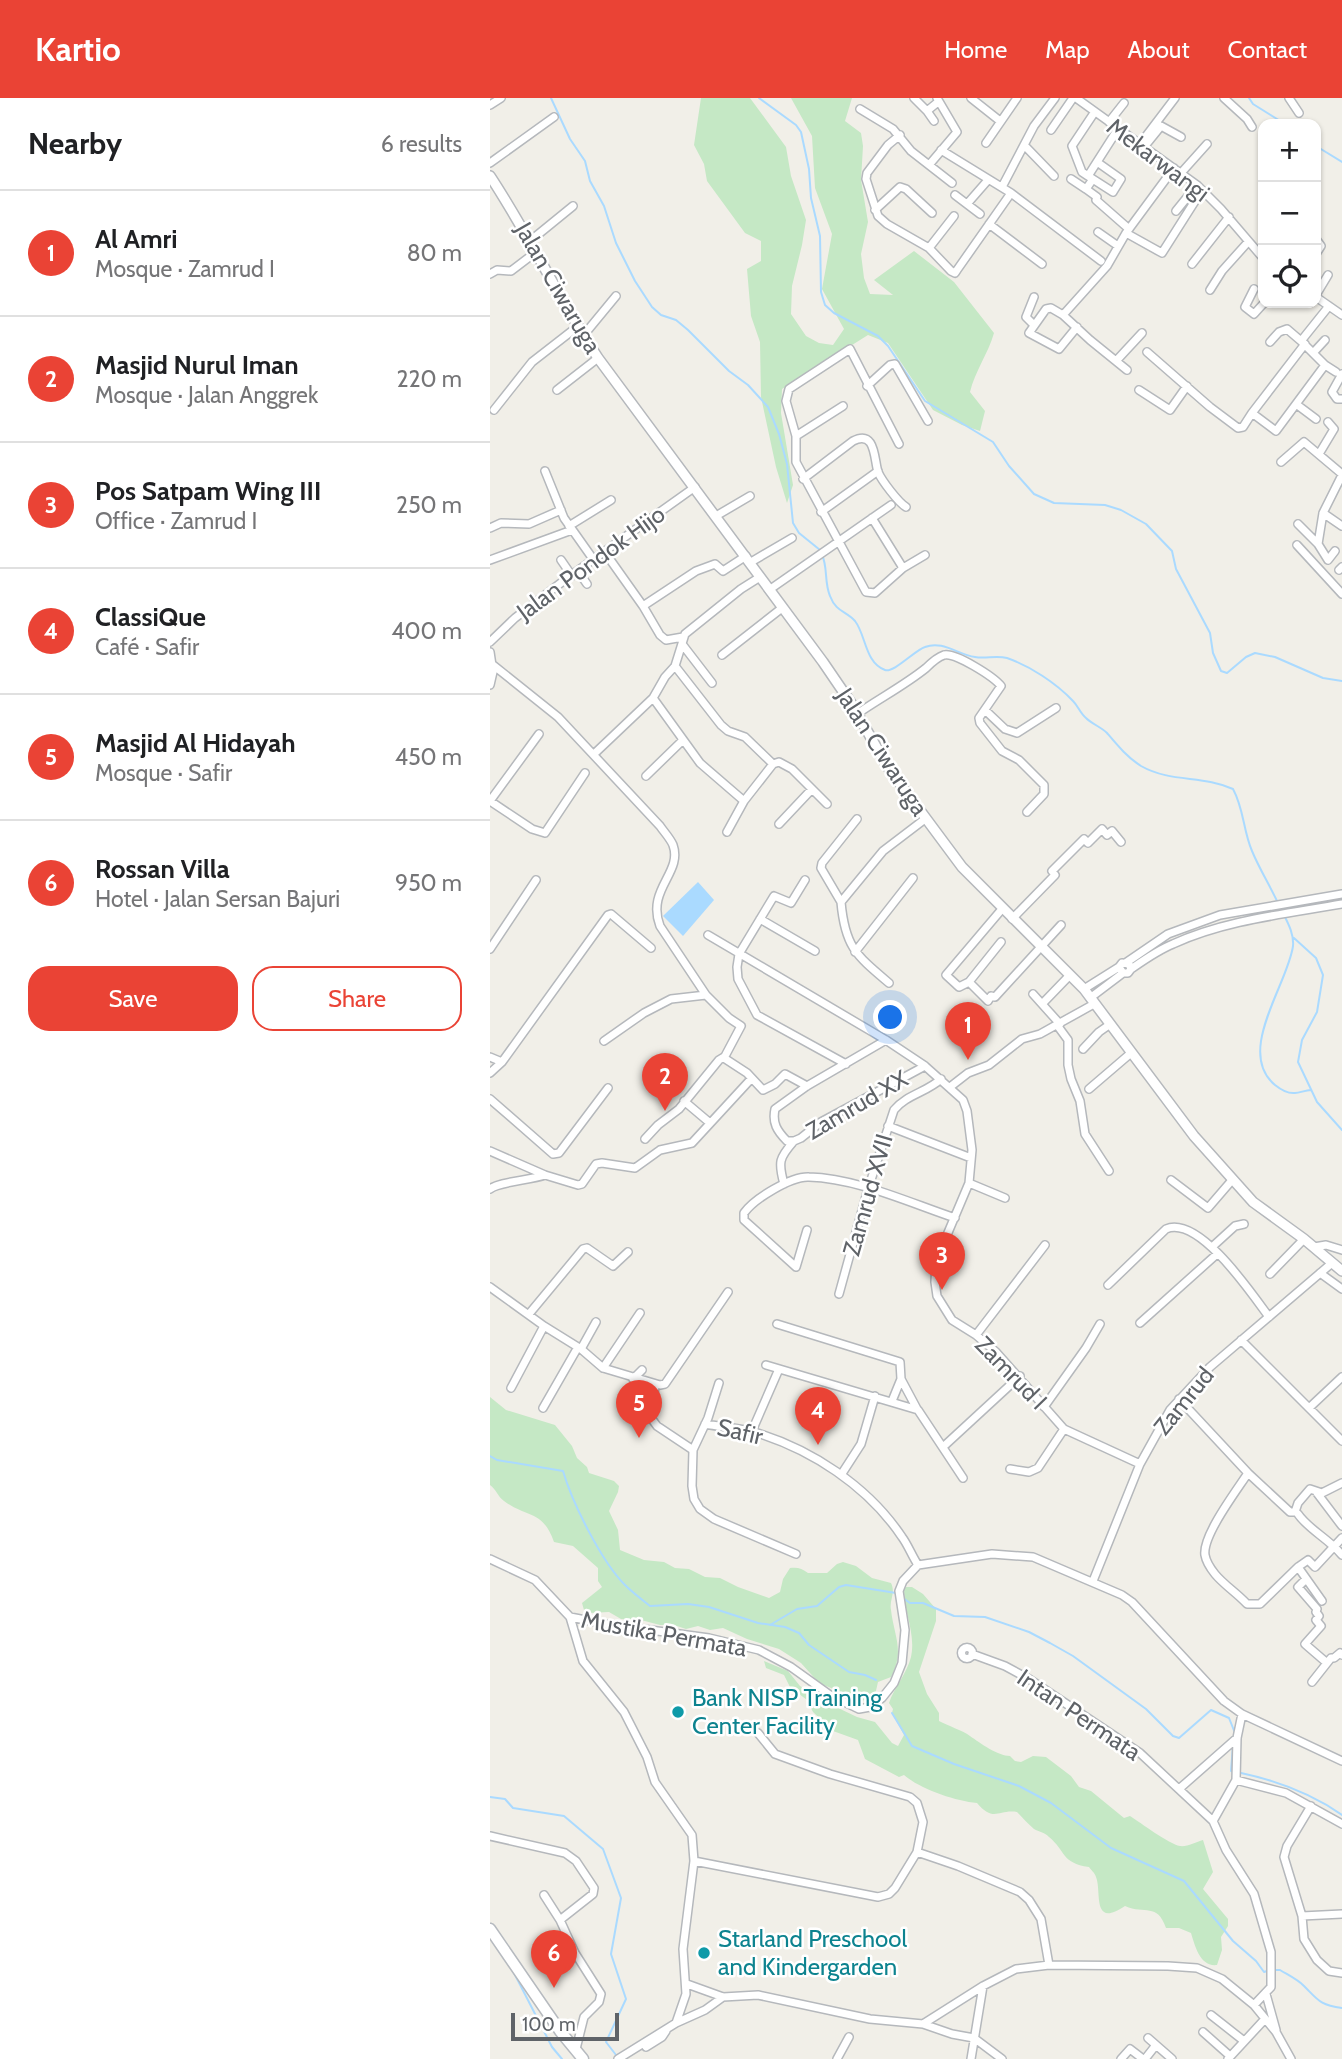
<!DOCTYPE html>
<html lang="en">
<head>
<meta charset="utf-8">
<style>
	body { margin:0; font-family:Cabin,sans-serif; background:#f6f6f6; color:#202124 }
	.controls { position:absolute; right:21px; top:21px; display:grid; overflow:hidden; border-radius:14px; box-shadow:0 2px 5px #0004 }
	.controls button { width:63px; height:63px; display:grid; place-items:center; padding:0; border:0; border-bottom:2px solid #e0e0e0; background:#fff; color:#202124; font:35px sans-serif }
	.scale { position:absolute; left:21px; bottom:18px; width:108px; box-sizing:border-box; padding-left:7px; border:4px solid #5f6368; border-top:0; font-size:19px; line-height:24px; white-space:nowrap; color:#5f6368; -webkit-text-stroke:5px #fff; paint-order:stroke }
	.you { position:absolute; left:401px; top:920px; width:24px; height:24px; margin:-18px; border:5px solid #fff; border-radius:50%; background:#1a73e8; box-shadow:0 0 0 10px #1a73e833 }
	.badge { display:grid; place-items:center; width:46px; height:46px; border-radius:50%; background:#ea4335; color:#fff; font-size:23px; font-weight:700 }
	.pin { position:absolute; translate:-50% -58px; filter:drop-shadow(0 2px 4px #0008) }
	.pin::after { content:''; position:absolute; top:37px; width:24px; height:21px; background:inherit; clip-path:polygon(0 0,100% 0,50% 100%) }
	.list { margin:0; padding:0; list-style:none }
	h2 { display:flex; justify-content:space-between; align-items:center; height:91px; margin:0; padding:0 28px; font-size:30px }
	h2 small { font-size:23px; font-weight:400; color:#757577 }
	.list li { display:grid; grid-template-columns:46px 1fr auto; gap:21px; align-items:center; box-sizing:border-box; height:126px; padding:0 28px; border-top:2px solid #e0e0e0 }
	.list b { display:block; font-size:26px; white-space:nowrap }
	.list p { margin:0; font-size:23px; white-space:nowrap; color:#757577 }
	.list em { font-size:23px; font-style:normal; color:#757577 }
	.actions { display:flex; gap:14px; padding:21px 28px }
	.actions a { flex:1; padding:16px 0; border:2px solid #ea4335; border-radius:21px; text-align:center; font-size:24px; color:#ea4335 }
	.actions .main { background:#ea4335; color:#fff }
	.icon { flex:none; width:38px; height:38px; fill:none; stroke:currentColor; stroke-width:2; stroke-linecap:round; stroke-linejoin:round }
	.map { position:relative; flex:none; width:852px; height:1961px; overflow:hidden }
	header { display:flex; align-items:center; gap:42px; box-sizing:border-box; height:98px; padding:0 35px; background:#ea4335; color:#fff }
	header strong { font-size:33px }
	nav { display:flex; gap:38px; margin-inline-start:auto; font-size:24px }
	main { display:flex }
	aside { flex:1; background:#fff }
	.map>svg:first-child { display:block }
	.green { fill:#c5e8c5 }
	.water { fill:#aadaff }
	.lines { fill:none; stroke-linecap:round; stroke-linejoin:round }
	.stream { stroke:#aadaff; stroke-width:2 }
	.minor-casing { stroke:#b5b8bc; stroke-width:10 }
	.tertiary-casing { stroke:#b5b8bc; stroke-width:12 }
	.secondary-casing { stroke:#b6babf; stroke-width:13 }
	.minor { stroke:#fff; stroke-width:7 }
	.tertiary { stroke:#fff; stroke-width:9 }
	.secondary { stroke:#fff; stroke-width:10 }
	.culture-dot { fill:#0f9aa8; stroke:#fff; stroke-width:2.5 }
	.labels { text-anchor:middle; stroke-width:5; stroke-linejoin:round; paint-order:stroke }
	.street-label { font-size:24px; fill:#5f6368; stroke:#fff }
	.culture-label { font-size:24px; fill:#0d838f; stroke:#fff; text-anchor:start }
</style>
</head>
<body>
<header>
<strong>Kartio</strong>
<nav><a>Home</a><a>Map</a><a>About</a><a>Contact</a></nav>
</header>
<main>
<aside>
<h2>Nearby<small>6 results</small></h2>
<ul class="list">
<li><span class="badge">1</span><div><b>Al Amri</b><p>Mosque · Zamrud I</p></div><em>80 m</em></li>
<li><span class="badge">2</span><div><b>Masjid Nurul Iman</b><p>Mosque · Jalan Anggrek</p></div><em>220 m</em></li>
<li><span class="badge">3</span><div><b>Pos Satpam Wing III</b><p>Office · Zamrud I</p></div><em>250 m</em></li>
<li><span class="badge">4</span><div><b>ClassiQue</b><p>Café · Safir</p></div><em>400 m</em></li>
<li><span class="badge">5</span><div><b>Masjid Al Hidayah</b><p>Mosque · Safir</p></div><em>450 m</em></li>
<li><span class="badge">6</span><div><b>Rossan Villa</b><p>Hotel · Jalan Sersan Bajuri</p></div><em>950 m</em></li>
</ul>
<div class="actions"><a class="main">Save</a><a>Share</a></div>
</aside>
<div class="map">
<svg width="852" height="1961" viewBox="0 0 852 1961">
	<rect width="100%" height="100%" fill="#f1efe8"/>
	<path class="green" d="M211,0H260L296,49L301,78L316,122L312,147L302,188L301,216L316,238L329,245L343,247L354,231L332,191L342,136L325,90L322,38L301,0H362L355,23L371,35L373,48L371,82L378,124L371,156L374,180L380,196L403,197L384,182L424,153L464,184L504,235C498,256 485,273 480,294L495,313L490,333L472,327L443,312L398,245L378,237L292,291L291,315L303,387L297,405L286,369L271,299L270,244L261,218L257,171L271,163V143L255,135L217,83L214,66L204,47Z
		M0,1299L16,1312L65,1327L82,1348L87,1360L97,1369L99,1375L124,1383L129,1388L128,1394L119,1413L128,1432L130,1452L154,1462L174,1464L185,1470L199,1471L215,1479L230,1480L248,1489L279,1500L290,1494L293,1481L300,1470C307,1469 312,1470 318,1475H337L347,1466L353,1464L366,1468L382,1480L401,1485C406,1495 399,1502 401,1512C404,1538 415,1553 401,1579L388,1584L385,1597L372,1603L329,1585L311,1565L289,1551L257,1541L233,1530L220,1532L208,1528L196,1531L184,1527H170L151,1522L131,1521L119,1514L99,1515L94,1512L92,1505L112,1489L108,1483V1470L83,1448L64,1444C53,1412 37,1420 14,1403C8,1399 6,1391 0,1387Z
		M416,1489H422L433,1496L446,1511V1523L429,1574L437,1596L449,1615V1623C458,1628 472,1632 480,1638C490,1645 508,1658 520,1658L525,1663L531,1664L543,1658L556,1659L581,1678L589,1689L601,1693L634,1720L640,1718C651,1725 679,1746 690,1748C697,1749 706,1744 713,1742L723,1774L713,1791L738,1821V1828L731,1839L732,1852L727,1867C710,1869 705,1848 701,1835L689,1830H676C667,1804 655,1817 635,1808C601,1831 612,1793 606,1779C605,1775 601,1772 599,1769C571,1765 576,1753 559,1739C554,1734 549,1734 544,1731C538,1726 533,1720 527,1714C508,1711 504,1725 487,1705C465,1703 430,1691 414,1677L409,1679L375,1661L368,1642L343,1633L323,1614L317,1602L300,1589L294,1577L276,1570L274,1563L298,1573L310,1588L344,1608L367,1619L385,1624L402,1645L408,1648L414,1637L402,1615L403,1611L399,1605C404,1590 417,1575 421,1559C426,1536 414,1514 414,1492Z"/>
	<path class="water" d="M208,784L224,802L193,838L173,818Z"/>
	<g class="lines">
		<path class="stream" d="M61,0L80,41L95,63L100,83L114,108L126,145L145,183L162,209L171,217L186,222L198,232L239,273L258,287L278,309L289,336L297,366L303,425L309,435L330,452
			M269,0L306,27L311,34L319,71L321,100L330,138L331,194L335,207L344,215L388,238L398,248L435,303L503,344L519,368L544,396L564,405L615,407L631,412L656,426L682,453L686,471L720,535L723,555L731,573L737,575L756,559L765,555L785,559L833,580L852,583
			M759,0L763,6L795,26
			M826,48L852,64
			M332,457C338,469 334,484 340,498C346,514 356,513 365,523C376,537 375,565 395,572C404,575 425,552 435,549C453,542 468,557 485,559C496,561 506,557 517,560C540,568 566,585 583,603C588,608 590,615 596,620C602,626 611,629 617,635C628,648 637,659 651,668C681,685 713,677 743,691C754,711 753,732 762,753C769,770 779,786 787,803
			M794,817C799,827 804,837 803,848C798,886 745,954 785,987C790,991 797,996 805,995C810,995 815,992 821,992
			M804,840L826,860L833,877L827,914L812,942L808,964L827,1004L852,1032
			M0,1358L7,1362L73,1373C82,1404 111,1463 135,1487C142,1494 151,1501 160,1508L198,1506L219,1509L268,1525L295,1529L309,1535L319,1547L359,1574L375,1577L386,1582
			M413,1500L420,1505H433L464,1518L495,1519L539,1534L560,1545L583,1558L656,1611L683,1638L689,1640L721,1612L739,1620L745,1635
			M280,1527L307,1511L327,1508L349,1489L356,1487L406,1495
			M402,1615L422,1648L464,1666L529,1688L561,1705L621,1750L694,1783L743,1843L766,1863L774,1874L777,1873
			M743,1648L741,1673L745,1674
			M751,1675C788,1683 821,1695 852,1717
			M0,1699L15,1701L23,1710L74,1718L113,1751L131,1800L121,1856L136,1901L116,1944L126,1957
			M22,1871L62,1949L72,1961
			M782,1872H790C798,1877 807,1881 814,1888C829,1903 830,1907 852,1910"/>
		<defs>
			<path id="minor" d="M424,0L437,13L448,4
				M481,0L510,23
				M586,0L707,87L731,111L773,160
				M734,0L757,21L762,29
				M799,0L809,15
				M0,7L11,0
				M370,11L403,31L421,53L462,85
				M437,13L444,23
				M604,15L582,48L592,74L598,78L628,31
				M619,24L634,5
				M561,32L583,0
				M410,37L398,47L377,75L376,81L388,118L397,126L439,150L461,173L465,175L467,172L521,95
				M496,45L527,0
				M650,46L685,0
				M534,47L564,78
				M654,49L671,28L691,39
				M451,52L521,95L611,163
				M0,65L64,19
				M439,67L467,34L447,0
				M691,75L717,46
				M598,78L623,94L631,81L607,64
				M581,81L596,91
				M603,81L596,91L607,99L606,102L639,131
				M512,89L544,28L565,0
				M465,97L490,116
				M477,106L498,82
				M385,112L410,89L416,91L442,115
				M686,113L707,87
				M499,126L552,166
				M608,134L628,148
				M636,135L672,155L712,92
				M826,141L831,148L826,156
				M40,143L83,108
				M439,150L464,118
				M702,166L739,119
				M0,176L7,172L21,173L46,154
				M764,191L755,209L764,216L774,205
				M720,192L732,173L758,144
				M826,197L838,177
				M826,199L852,217
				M839,208L811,243L835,267L846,274
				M573,217L600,242L637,272
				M544,227L536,219L544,199
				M587,229L569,251L539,235L556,211L561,210L573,217L617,168L636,135L684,70
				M93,238L126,198
				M780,244L789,234L797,231L811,243
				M815,246L762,315L786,333L835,267
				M657,254L720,309L748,330L753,329L762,315
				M823,255L835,242
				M626,263L652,235
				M852,276L842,294L847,301H852
				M377,288L400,267L405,266L438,323
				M67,292L108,260
				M649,292L680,312L697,288
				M806,306L826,321
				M4,312L42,264L87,229
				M306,338L353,308
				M409,346L360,251L299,291L296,303L306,338V364L376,494L385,495L413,470L435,457
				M829,356L844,331L838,324
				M791,364L814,344L852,376
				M55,373L74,420L103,461
				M313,381L363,343C386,331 384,362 388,374C392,383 408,404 416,409
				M331,414L388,373
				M833,415L852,428
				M226,418L260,398
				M382,420L413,470
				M808,426L828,446
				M79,428L121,402
				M0,430L11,425L39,426L71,412
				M807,447L852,496
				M114,453L153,508L170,537L176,542L193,539
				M845,453L838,462L828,446L833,415L852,377
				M0,462L82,432
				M71,462L82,478
				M261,464L302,440
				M849,472L852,469
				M88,473L97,486
				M270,479L251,491L195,536L185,568L231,627L238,633L255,639L283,666L289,664L302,671L337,706
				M279,492L401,407
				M153,508L206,473L225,466L233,473L256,458
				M0,544L25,520L76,481L205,389
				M192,546L222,585
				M0,554L3,574L0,587
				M232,557L292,510
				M3,567L68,619L170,728C174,734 180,740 183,747C193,775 156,791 170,828L216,897L239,920L251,928L234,960L257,975L273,992L285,986L295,976L317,988
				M185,568L175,579L163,600L210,665L254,703L283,666
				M495,612L515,631L527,635L566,610
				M367,616C390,600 415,587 436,570C441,565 448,559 454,557C465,554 504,579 511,588L489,620L490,625L512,653L529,662L554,687V696L537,714
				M104,656L163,600
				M156,678L193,642
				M0,703L42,731L55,735L95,675
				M0,703L49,636
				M289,726L322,691
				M237,734L254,703
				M315,782L301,805L284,798L249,856L247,869L248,881L267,917L356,966
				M351,804L331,770L332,765L367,721
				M270,821L325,853
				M522,821L565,777L562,773L594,741L598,745L612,731L617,737L622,733L631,744
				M218,837L396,942L435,968L473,1002L477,1013L482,1052L479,1085L446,1163L445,1184L447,1198L462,1222L486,1237L506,1254L574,1331L650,1366
				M511,844L479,884L498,903L501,898L505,899L571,827
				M0,851L46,782
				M365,854L423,780
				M637,864L678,836L730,817L852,796
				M641,871C654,862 668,852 683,846C735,822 796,816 852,806
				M479,884L469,889L456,877L512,811
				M399,885C366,857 355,849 351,804L393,753L435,721
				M594,891L629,869L632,865L639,866L641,871L638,875H633L629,869
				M543,896L570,926
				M600,900L633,875
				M552,906L580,877
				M567,927L578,942V967L581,981L590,1003L595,1036L619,1073
				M396,942L317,988L285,1011C282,1025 287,1033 297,1043H304L311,1040L331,1024L435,968
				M114,943L154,915L181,901L216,897
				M593,951L609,934L619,927
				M0,959L12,964
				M0,975L12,964L118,817L121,816L161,850
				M460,989L478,975L499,967L532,941L550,936L604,906
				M599,991L641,955
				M0,1001L63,1056L69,1055L118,990
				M194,1003L220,1025
				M398,1028L481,1060
				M155,1041L168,1027L189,1011L229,962L234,959
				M0,1053L55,1077L88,1087L92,1086L106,1066L112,1065L145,1070L170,1052L202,1045L261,981
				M681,1082L718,1110L743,1081
				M479,1085L515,1100
				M294,1086C288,1064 289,1060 304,1043
				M0,1091C8,1084 41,1082 55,1077
				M317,1132L306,1169L254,1122V1115C264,1101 301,1078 319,1079C366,1080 420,1105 465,1120
				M722,1149L745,1128L754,1126
				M824,1149L836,1147L852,1152
				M830,1175L852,1191
				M780,1176L814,1141
				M618,1187L676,1131C709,1117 762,1196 779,1219
				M0,1189L54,1228L91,1251L113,1270L170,1287L175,1286L238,1194
				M349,1196L378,1091L404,1012C416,997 437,994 451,981
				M39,1216L93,1151L97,1150L123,1168L138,1154
				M650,1225L727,1156
				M287,1226L410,1264L411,1281L427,1311
				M486,1237L555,1147
				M751,1242L852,1343
				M91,1251L106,1224
				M276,1267L428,1312L473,1380
				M113,1270L150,1215
				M143,1281L152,1272
				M229,1285L218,1320L203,1352L202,1388L204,1401L210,1411L224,1421L306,1456
				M165,1287L164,1299L156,1313L167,1328L203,1352
				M21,1290L54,1228
				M689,1301L758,1375L800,1414H805L808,1405L820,1391L832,1395L852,1385
				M402,1303L411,1281
				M554,1309L596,1250L610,1226
				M53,1310L88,1249
				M819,1310L852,1279
				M215,1326C231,1329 248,1330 264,1334C321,1351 378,1388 412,1439C418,1447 422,1458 428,1467
				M262,1333L289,1271
				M453,1349L530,1278
				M520,1371L539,1374L548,1370L574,1331
				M758,1375C747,1392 712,1438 715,1457C716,1463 721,1471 725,1476C734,1487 747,1495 757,1506H770L808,1469L832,1503
				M351,1377L371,1346L385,1298
				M827,1395L852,1428
				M808,1416C818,1431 839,1441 852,1457
				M0,1461L45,1482L80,1519L93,1563L134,1614L157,1659L165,1684L202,1737L204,1763L193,1851L196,1896L186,1925
				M808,1469L818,1462L825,1469L852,1440
				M816,1481L808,1489L827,1511L826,1514L829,1518L826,1522L831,1528L815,1546L837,1565
				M603,1483L650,1366L680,1312L720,1269L842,1165
				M80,1519L116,1526L219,1540L269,1552L301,1569L340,1597L369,1611L380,1609L392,1600L404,1585L412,1565L415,1532L409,1493L413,1483L428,1467L502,1456L543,1459L632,1497L642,1504L734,1603L752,1616L852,1663
				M471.5 1555a5.5 5.5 0 1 1 11 0a5.5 5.5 0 1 1-11 0Z
				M482,1556L515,1568L539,1581L650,1655L723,1723
				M822,1584L841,1560H844L850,1555L852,1557
				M746,1682L723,1723L736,1752L764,1796L781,1854V1889L764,1907
				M746,1682L796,1695L852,1726
				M746,1682L747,1640L752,1616
				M689,1691L747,1640
				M821,1708L797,1748L794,1759L812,1818L814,1841L827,1862L839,1873L852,1875
				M0,1738L75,1755L86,1763L104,1790L103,1796L70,1822L85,1855L111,1896L109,1904L94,1919L86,1951
				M427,1754L468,1768L530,1794L539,1802L551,1821L559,1867
				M204,1763L388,1799L399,1796L405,1790L427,1754L433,1724L427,1705L420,1699L340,1676L285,1656L268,1635
				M54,1797L70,1822
				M812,1818L852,1816
				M197,1886L233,1899L268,1897L380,1921L433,1926L493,1888L526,1871L559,1867L678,1868L707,1870L732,1881L764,1907L786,1934L801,1961
				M776,1896L786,1932
				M721,1917L754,1943
				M433,1926L462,1936L484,1940L512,1961
				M713,1934L740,1958
				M658,1940L682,1961
				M156,1949L172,1939L176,1933
				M128,1961L186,1925L215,1912L233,1899
				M347,1961L359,1939
				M481,1961L493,1888
				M631,1961L640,1951L653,1961
				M655,1961L666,1947
				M738,1961L775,1921"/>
			<path id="tertiary" d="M0,78C39,137 69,201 108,260L333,564L363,608L397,668L472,769L594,891L704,1038L763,1104L814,1141L852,1173"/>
			<path id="secondary" d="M0,1831L70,1933L93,1961"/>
		</defs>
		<use href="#minor" class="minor-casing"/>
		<use href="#tertiary" class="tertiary-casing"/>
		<use href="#secondary" class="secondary-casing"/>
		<use href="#minor" class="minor"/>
		<use href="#tertiary" class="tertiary"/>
		<use href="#secondary" class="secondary"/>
	</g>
	<g class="culture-dot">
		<circle cx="188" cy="1614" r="7"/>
		<circle cx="214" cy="1855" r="7"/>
	</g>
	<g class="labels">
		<g class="street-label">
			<text transform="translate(668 62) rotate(37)" y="8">Mekarwangi</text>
			<text transform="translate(68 190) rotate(60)" y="8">Jalan Ciwaruga</text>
			<text transform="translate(101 465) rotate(-36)" y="8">Jalan Pondok Hijo</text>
			<text transform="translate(392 654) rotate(57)" y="8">Jalan Ciwaruga</text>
			<text transform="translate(367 1007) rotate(-30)" y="8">Zamrud XX</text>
			<text transform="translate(378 1097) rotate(-74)" y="8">Zamrud XVII</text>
			<text transform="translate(521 1275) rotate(46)" y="8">Zamrud I</text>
			<text transform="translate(694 1303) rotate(-51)" y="8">Zamrud</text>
			<text transform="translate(250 1334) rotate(13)" y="8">Safir</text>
			<text transform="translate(174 1536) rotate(10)" y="8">Mustika Permata</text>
			<text transform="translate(589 1617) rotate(34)" y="8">Intan Permata</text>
		</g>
		<g class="culture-label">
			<text x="202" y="1608">Bank NISP Training<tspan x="202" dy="28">Center Facility</tspan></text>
			<text x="228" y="1849">Starland Preschool<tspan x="228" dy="28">and Kindergarden</tspan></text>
		</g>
	</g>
</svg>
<div class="controls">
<button>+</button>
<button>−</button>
<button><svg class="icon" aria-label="locate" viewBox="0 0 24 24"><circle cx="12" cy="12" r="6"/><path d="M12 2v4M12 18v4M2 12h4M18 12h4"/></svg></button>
</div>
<div class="scale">100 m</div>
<div class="you"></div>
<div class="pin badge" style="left:478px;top:962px">1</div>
<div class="pin badge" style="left:175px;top:1013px">2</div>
<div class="pin badge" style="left:452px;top:1192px">3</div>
<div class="pin badge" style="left:328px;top:1347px">4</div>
<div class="pin badge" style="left:149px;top:1340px">5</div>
<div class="pin badge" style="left:64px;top:1890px">6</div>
</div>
</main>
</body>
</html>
